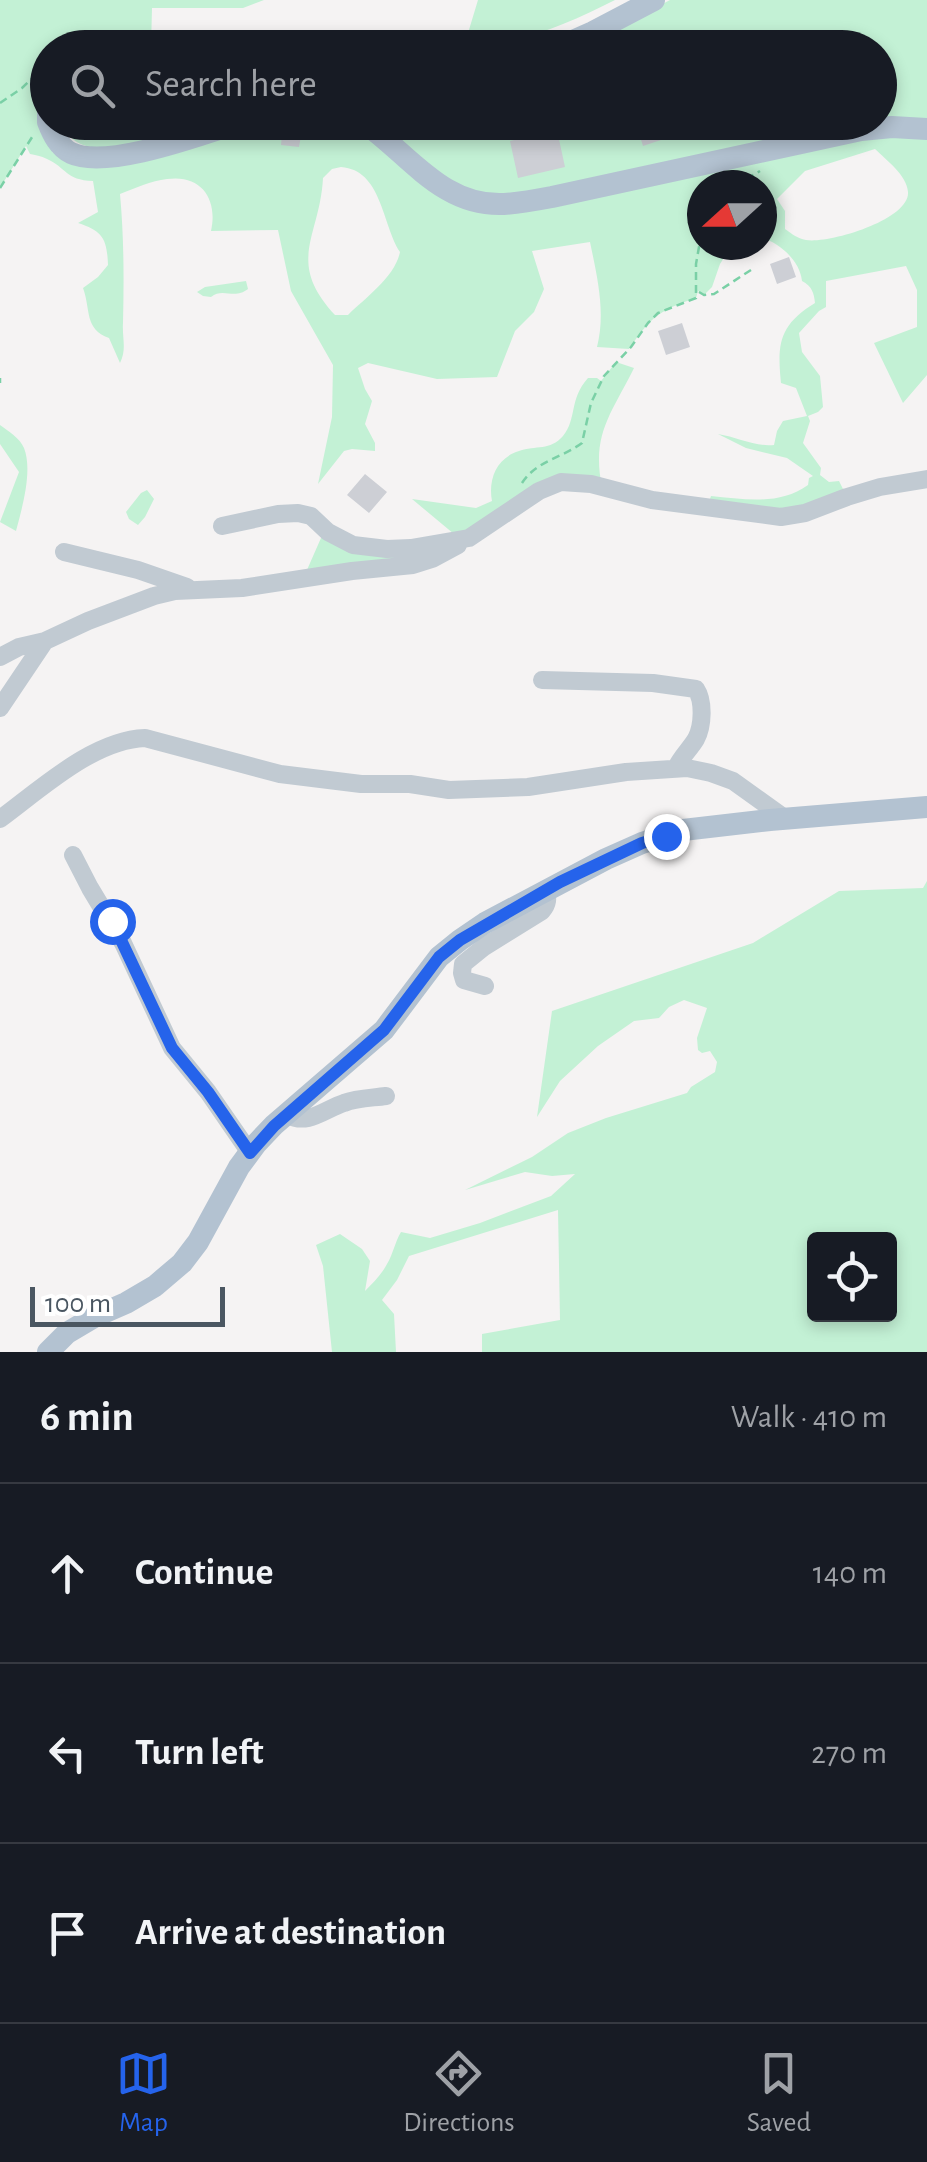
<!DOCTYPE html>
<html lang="en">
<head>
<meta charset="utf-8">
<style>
	body { margin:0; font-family:"Alegreya Sans",sans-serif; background:#242831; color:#f1f3f6 }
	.controls { position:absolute; right:30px; bottom:30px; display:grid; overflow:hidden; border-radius:10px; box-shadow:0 5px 15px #0003 }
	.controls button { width:90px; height:90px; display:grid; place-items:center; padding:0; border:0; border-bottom:2px solid #363941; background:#171b24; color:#f1f3f6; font:50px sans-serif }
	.compass { position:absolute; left:687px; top:170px; width:90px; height:90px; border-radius:50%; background:#171b24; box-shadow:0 5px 15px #0003; rotate:249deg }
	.scale { position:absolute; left:30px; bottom:25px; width:195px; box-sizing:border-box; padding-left:10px; border:5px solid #4a5661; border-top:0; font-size:28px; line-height:35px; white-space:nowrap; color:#4a5661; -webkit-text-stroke:8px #fff; paint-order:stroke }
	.stop { position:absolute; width:30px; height:30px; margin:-22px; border:8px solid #2563eb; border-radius:50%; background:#fff }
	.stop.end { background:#2563eb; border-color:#fff; box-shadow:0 2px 10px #0008 }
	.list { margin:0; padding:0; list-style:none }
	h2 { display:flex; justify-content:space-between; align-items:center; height:130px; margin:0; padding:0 40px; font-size:42px }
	h2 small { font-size:32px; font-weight:400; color:#9ea1a6 }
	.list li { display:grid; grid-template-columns:65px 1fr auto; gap:30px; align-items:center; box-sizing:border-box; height:180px; padding:0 40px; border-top:2px solid #363941 }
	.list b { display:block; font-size:38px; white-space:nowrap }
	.list em { font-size:32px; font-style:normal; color:#9ea1a6 }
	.icon { flex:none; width:55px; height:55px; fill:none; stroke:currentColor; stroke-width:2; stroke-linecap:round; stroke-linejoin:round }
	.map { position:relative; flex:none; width:927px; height:1352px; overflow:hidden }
	.search { position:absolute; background:#171b24; box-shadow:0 5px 15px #0003; left:30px; right:30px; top:30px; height:110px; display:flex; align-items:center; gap:25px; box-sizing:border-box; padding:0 35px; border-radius:55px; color:#9ea1a6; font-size:38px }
	.sheet { height:670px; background:#171b24 }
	nav { display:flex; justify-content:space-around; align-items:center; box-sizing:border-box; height:140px; border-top:2px solid #363941; background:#171b24; font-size:28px; color:#9ea1a6 }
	nav a { display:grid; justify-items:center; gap:5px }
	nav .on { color:#2563eb }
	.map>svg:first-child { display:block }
	.green { fill:#c3f1d5; fill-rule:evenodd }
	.building { fill:#cdcfd5 }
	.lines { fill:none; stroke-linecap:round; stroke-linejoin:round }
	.path { stroke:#7ad0a6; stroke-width:2.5; stroke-dasharray:8 5; stroke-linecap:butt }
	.minor { stroke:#c1cad2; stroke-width:18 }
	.major { stroke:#b3c2d1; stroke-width:22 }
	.route { stroke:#2563eb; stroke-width:12 }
</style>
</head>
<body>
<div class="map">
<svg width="927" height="1352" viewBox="0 0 927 1352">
	<rect width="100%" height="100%" fill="#f5f3f3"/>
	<path class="green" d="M0,0H264L243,8H152L151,47L48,48L47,78L38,95L53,153L216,137L278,123H347L357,128L455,204L892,135L927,136V375L903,403L874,343L917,327V290L906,266L826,281V307L819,311L799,333L802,352L820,376L823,407L818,412L808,416L810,421L803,443L821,468L820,475L829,482L839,481L847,497L805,513L707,508L711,496C744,499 779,506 808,485L809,478L813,476L787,458L746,448L718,434C737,437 755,447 774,445L777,431L783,421L807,416L796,388L781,383C777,344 779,325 815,303C814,293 812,286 802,281C800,261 780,243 762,238V185H702V245H732L720,264L712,287L704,295L698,291L696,298C658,311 652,316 629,349L597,347C606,312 597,276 590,242L532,251L544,289L534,312L515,331L497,377L437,379L368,363L358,368L365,389L372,401L365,424L375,443V451L352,449L344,451L318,484L332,417L333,365L291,291L278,230L211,231C218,200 202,174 167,179C151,181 135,188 120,194C124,238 124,280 123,323C122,338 127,349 120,363L109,338C84,329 91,310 83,288L98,277L108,265C107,239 103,231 78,223L98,212L93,181C65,180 67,168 47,159C41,156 35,155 30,154L26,146L0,188ZM875,149C886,160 907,175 908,192C910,220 828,244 806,240C797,238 792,234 785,229V211L777,199L805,171ZM341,167C382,170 382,224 400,252C395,277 365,298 348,315H335C285,261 320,237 323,178L332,169Z
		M478,0H615C569,23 518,47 465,43Z
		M670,0H927V121H880V48H580Z
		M60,123H209C178,131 112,156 83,145C72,141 66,132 60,123Z
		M377,123H870L509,197L459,189Z
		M246,281L248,289C234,300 223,287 211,297L203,296L197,292L205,287Z
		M616,362L634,368C612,413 591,434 602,487L561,483L452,549L303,579L321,538L322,526L347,543L460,539L412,499L476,508L492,501C488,480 496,458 519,451C536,445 550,451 563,436C577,419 569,399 588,378H597L601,381Z
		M0,425C8,431 20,438 24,448C33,471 22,508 16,531L0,522L19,472L0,444Z
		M147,490L154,499L145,517L138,525L129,519L126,512L141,493Z
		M927,881V1352H482V1334L560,1320L558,1210L409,1256L397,1280L382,1300L394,1314L396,1352H332L323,1266L316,1245L340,1234L362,1249L370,1261L365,1291C373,1283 382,1274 387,1264C393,1254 395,1242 401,1232L430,1238L480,1223L551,1196L575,1174L552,1176L525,1172L465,1190L532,1157L568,1133L606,1118L687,1093L691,1087L715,1072L717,1062L710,1051L702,1053L698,1050L697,1038L707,1008L684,1000L669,1007L659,1018L634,1021L598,1046L560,1081L537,1117L552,1011L753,943L839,891L923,888ZM814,1240H890V1314H814Z"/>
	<path class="building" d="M675,122H682L685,132L643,146L638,130L656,124L657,128Z
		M557,130L565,167L518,178L510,141Z
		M282,134L301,136L299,147L281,145Z
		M789,257L796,277L777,284L770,264Z
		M682,323L690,347L666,355L658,331Z
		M365,474L387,492L369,513L347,495Z"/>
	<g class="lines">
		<path class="path" d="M80,48L104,44L123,48
			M0,103L22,88L48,63
			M735,185L760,171
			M0,188L34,134
			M699,292L704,295L714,294L754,268
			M0,378V383
			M522,483C536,461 562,458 582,443L591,403L604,376L631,347L648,323L658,313L696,298V264L702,230"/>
		<path class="minor" d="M222,526L278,514L298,513L311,516L328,532L353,545L387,549L411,548L469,538L539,491L561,482L591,484L652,500L781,517L805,513L847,497L880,487L927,479
			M64,552L138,570L187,587
			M0,657L19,647L45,641
			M542,680L653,683L696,689C704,701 703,726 696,739C690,749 681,757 676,768
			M0,708L45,641L88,621L154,596L175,591L242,588L352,571L413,565L432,559L458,545
			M0,819C41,789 93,740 145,738L280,774L361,784H410L449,790L528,787L626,772L687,768L711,773L733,781L786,819
			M73,855L90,888L123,943L172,1048L208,1092L250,1153
			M485,986L464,980L462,973L463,964L484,947L542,911C548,904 548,899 546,890
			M288,1115C308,1126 325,1109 344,1103C357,1098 372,1098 386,1096"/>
		<path class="major" d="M250,48L306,44L354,48
			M557,48L593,32L654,0
			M48,97V120
			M48,122C53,135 59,147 71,153C107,170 202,134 240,122
			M363,122C409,154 442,207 504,204C520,203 536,200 552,197L861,130L892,127L927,129
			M48,1352L67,1333L94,1317L126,1303L155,1286L182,1263L198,1242L239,1167L256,1144L274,1125L384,1030L439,957L460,940L485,923L606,859L642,843L683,830L770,820L927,807"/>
	</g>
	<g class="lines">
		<path class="route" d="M112,921L172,1048L208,1092L250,1153L274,1126L384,1030L439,957L460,940L560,882L642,843L666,836"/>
	</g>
</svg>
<div class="controls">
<button><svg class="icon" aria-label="locate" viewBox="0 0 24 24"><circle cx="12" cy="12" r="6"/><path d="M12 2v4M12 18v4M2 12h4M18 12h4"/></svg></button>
</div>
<svg class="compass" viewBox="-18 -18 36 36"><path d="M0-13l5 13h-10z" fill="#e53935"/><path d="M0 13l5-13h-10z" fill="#9ea1a6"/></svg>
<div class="scale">100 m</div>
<div class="stop" style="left:112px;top:921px"></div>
<div class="stop end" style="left:666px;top:836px"></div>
<div class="search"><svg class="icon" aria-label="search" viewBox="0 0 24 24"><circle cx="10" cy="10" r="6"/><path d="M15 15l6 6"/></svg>Search here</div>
</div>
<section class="sheet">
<h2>6 min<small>Walk · 410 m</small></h2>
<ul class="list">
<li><svg class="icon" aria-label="ahead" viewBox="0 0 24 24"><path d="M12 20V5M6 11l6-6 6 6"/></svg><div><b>Continue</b></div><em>140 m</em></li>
<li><svg class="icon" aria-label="left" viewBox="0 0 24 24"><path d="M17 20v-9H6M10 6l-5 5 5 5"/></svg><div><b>Turn left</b></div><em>270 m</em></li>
<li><svg class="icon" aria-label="arrive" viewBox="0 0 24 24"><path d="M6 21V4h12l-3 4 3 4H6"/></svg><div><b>Arrive at destination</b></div></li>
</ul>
</section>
<nav>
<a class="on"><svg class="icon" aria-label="map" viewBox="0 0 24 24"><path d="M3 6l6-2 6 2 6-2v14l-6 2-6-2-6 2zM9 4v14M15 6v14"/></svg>Map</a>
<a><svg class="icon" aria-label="directions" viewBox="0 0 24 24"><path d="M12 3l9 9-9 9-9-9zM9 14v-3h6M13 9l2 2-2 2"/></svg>Directions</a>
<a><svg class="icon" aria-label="saved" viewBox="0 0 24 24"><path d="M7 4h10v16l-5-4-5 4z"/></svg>Saved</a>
</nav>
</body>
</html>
